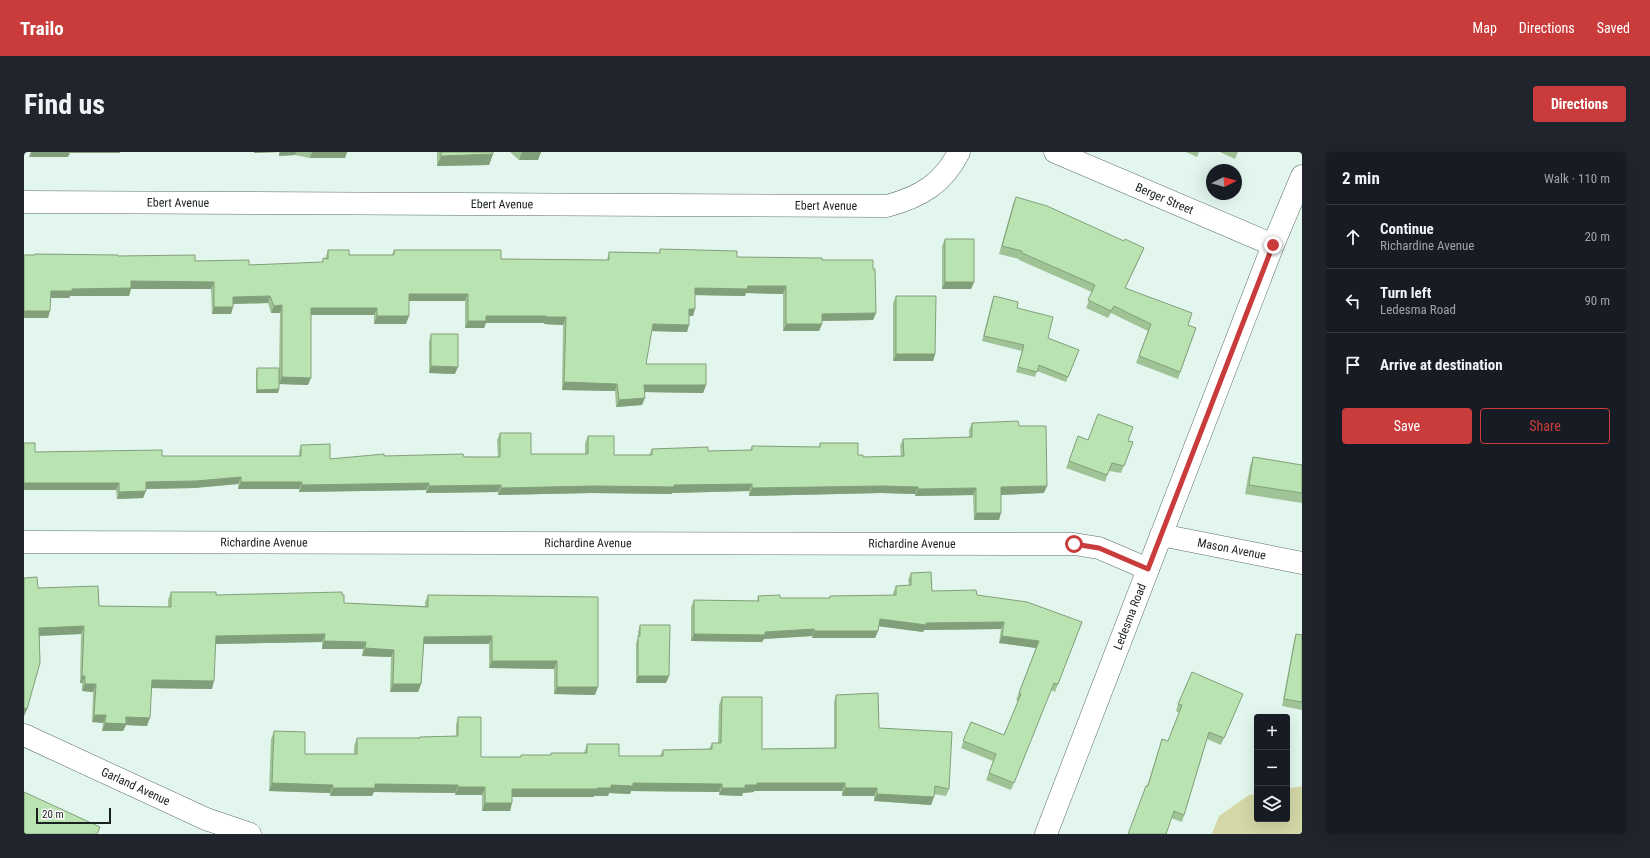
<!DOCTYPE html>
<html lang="en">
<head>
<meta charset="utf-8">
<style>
	body { margin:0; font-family:"Roboto Condensed",sans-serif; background:#20242c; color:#f1f3f6 }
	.controls { position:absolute; right:12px; bottom:12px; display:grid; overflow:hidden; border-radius:4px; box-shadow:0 4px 16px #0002 }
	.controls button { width:36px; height:36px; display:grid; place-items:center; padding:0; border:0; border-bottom:1px solid #363941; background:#171b24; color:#f1f3f6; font:20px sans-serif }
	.compass { position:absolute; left:1182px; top:12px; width:36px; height:36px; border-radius:50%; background:#171b24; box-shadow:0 4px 16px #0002; rotate:85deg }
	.scale { position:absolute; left:12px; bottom:10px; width:75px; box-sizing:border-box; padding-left:4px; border:2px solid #19201d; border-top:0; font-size:11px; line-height:14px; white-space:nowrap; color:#19201d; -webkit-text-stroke:3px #fff; paint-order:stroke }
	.stop { position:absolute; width:12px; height:12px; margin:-9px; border:3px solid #ca3c3b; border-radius:50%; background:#fff }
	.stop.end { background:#ca3c3b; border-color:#fff; box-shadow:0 1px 4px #0008 }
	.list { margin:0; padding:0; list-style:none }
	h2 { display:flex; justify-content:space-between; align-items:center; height:52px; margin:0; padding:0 16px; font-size:17px }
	h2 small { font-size:13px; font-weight:400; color:#9ea1a6 }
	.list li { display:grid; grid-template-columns:26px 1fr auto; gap:12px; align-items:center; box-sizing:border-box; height:64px; padding:0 16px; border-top:1px solid #363941 }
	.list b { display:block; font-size:15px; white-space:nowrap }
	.list p { margin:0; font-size:13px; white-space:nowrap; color:#9ea1a6 }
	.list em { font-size:13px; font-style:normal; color:#9ea1a6 }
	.actions { display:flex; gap:8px; padding:12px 16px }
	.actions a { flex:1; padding:9px 0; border:1px solid #ca3c3b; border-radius:4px; text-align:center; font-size:14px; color:#ca3c3b }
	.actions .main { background:#ca3c3b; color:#fff }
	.icon { flex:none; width:22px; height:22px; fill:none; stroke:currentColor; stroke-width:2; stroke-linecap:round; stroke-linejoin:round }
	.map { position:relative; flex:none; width:1278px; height:682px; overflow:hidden; border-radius:4px }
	header { display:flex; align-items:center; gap:24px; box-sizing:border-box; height:56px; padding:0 20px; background:#ca3c3b; color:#fff }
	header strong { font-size:19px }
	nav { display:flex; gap:22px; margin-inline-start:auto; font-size:14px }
	.intro { display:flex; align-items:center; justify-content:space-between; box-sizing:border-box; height:96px; padding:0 24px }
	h1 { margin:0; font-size:28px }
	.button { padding:10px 18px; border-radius:4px; background:#ca3c3b; color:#fff; font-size:14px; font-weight:700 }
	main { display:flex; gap:24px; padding:0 24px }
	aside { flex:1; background:#171b24; border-radius:4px; box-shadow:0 4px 16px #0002 }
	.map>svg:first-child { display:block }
	.green { fill:#d4d7a6 }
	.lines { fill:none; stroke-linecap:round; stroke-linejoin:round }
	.minor-casing { stroke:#5d6d67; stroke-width:23 }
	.minor { stroke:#fff; stroke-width:22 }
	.wall { fill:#9fc397 }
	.shaded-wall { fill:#829f7b }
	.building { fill:#b9e3b0; stroke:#829f7b }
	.route { stroke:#ca3c3b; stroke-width:5 }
	.labels { text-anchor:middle; stroke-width:3; stroke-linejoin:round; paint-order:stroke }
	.street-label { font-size:12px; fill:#19201d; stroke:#fff }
</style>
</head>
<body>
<header>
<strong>Trailo</strong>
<nav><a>Map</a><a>Directions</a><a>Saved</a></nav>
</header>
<div class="intro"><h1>Find us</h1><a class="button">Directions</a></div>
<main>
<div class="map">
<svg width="1278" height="682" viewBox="0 0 1278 682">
	<rect width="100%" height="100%" fill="#e2f6ed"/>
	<path class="green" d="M1278,634V682H1188L1195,664L1225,643L1233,642V667H1263V637Z"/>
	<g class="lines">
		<defs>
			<g id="minor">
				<path id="s1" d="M1031,0L1249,93"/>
				<path id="s2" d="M0,50L863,54C896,45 919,32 935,0"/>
				<path id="s3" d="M1137,383L1278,411"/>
				<path id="s4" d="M0,390L1050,392L1075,396L1124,417"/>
				<path id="s5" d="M0,583L182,667L226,682"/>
				<path id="s6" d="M1022,682L1249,93L1278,24"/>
			</g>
		</defs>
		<use href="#minor" class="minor-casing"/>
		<use href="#minor" class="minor"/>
	</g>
	<path class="wall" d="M230,0H323L321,6H286L271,3L255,4V0L230,1Z
		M413,0H469V2L465,13L413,14Z
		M486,0H517L514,8H495Z
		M1162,0H1175L1173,5Z
		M1196,0H1214L1211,7Z
		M992,45L1117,103L1101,136L1164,173L1172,176L1154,227L1112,211L1124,179L1087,161L1084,166L1062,156L1068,140L995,108V107L975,102L989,52Z
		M921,87L950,130L947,137H918V94Z
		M636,97L713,105L798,108L849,117L852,161L849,168L798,169V172L795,179H759V142L722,141L721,144L671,143L669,164H665L663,180L627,179L622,212L682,233L679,241L620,240L618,253L592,255L591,239L538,238L539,173L520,172V171H462L460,176H441V149H385L382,172H350V163H287L284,233L255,232L254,241H232V220L233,216H255L256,161H247L244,151L209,152V155L207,162H188L187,137H107L105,144H46L45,146H27L24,166H0V103H11V102L94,104L225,113L298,111L299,106L301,107L304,98L325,103H368L370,98L477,107L583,108L585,100L635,101Z
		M872,144L911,202L909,209H869V151Z
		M970,144L993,156L1024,186L1055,198L1042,230L1013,219L1011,225L992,220L998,199L958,189L968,149Z
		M407,182L431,222L405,221V189Z
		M948,271L995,274L1020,341L977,343L975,368H950L949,343L891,344V342L857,341L725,344V339L648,341V342L568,341L474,343V340L402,341V338L275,340V337H214V332L170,336L122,337L119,346L93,347L92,338L11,300L138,304H275V300L277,293L306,307L360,304L474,305L473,288L476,281L507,302H561V291L564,284L590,303H625L628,297L684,299L726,298L728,294L795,295L796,291L839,305L877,304L876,294L879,287L945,285V278Z
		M1054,284L1064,288L1104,289L1109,290L1097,321L1085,319L1081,330L1042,316Z
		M1229,305L1278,313V351L1221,342L1226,314Z
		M887,421L908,439L953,443L1058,470L1031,540L1027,538L987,638L962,628L969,609L937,596L947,570L980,583L994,549L992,548L1012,496L975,491L977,477L900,478L899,480L855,474L854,479L851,486H788V484L740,487L738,490L667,489V455L670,448L733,449L734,444L756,446H805L806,444L869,443V441L872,434L885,433L884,428Z
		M0,426L14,436L75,454L144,455V448L147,440L192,443H318L320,451L401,454V450L404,443L574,445L571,543L530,542V517L465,516V492H400L397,532L394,540H366L367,505L338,504L339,497H298V490L192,492L188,537L127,536L123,574L102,573L99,579H78L79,571L68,570L69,540L58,539V531H56L57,482L15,484L3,557L0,564Z
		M616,473L645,524L642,531H612V491L614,486V480Z
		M1272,482L1278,483V558L1258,554L1270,489Z
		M1219,542L1197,593L1183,587L1158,670L1147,666L1123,634L1138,587L1144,589L1155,561L1152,559L1154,552Z
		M812,543L855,576L925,637L922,644L910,642L907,653L850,649V644H818V639H730V640L719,641L718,644L695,643V640L607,639L606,642L585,641L584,644H570V645H488L486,659H458V643H431V641L350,640L348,644H306V641L245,639L247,587L250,579L281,602H330V594L333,586H395L396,585L432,584V573L434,565L457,605H497V603H526L527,601H560L563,592L595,604H636L639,598L685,597L688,591H694L695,553L698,545L738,597L810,596V551Z"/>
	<path class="shaded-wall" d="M7,0H96V1H46L44,5H5Z
		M230,0H255L230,1Z
		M256,0H272L271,3L255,4Z
		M288,0H323L321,6H286Z
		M498,0H517L514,8H495Z
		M469,2L465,13L413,14L417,4Z
		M1120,96L1117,103L1098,143L1101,136Z
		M107,129L190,130L187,137H107L105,144H46L45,146H24L27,139Z
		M921,130H950L947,137H918Z
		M724,134H762L759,142L722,141L721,144L668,143L671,136Z
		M385,142H444L441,149H382Z
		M246,144L244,151L207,152L209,145Z
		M258,153L256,161H247L250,154Z
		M190,155H209L207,162H188Z
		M287,156H353L350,163H284Z
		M665,157H671L669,164H663Z
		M0,159H26L24,166H0Z
		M852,161L849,168L795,169L798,162Z
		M353,164H385L382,172H350Z
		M462,164H522L520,171H462L460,176H441L444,169Z
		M522,165H542L539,173L520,172Z
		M629,172L665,173L663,180L626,179Z
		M762,172H798L795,179H759Z
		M872,202H911L909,209H869Z
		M407,214L434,215L431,222L405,221Z
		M258,225L287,226L284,233L255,232Z
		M540,230L593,232L591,239L538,238Z
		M620,233H682L679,241L617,240Z
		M255,237L254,241H232L233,238Z
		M621,246L618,253L592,255L595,248Z
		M217,325L214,332L170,336L119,337L122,330Z
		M217,330H278L275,337H214Z
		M0,331H95L92,338H0Z
		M405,331L402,338L275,340L278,333Z
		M728,332L725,339L648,341V342L568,341L474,343L477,336L571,334L650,333Z
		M477,333L474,340L402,341L405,334Z
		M859,334L894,335L891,342L857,341L725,344L728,336Z
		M1023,334L1020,341L974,343L977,335Z
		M952,336L949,343L891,344L894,337Z
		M122,339L119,346L93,347L95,340Z
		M952,361H977L975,368H950Z
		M856,467L902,471L980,470L977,477L900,478L899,480L853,474Z
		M60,474L57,482L12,484L15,476Z
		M790,477L788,484L740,487L738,490L667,489L670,482L741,480Z
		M790,479H854L851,486H788Z
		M301,482L298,490L190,492L192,484Z
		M468,484L465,492H397L400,485Z
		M978,484L1015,489L1012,496L975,491Z
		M300,489L342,490L339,497H298Z
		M341,496L370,498L367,505L338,504Z
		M468,509H533L530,517L465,516Z
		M58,524H61L58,531H56Z
		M614,524H645L642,531H612Z
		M128,528L190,529L188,537L125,536Z
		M61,532H72L69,540L58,539Z
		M369,532H397L394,540H366Z
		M533,535H574L571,543L530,542Z
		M0,556L3,557L0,564Z
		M70,563H82L79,571L68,570Z
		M102,565L126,566L123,574L102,573L99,579H78L81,571Z
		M248,631L309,633L306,641L245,639Z
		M609,631L698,632L695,640L607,639L606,642L585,641L584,644H570V645H486L488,637L573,636Z
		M733,631H821L818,639H730V640L719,641L718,644L695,643L698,636Z
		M351,632L434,633L431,641L350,640L348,644H306L309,636Z
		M434,635H461L458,643H431Z
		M821,636H853L850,644H818Z
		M853,642L910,645L907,653L850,649Z
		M461,651H488L486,659H458Z"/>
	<path class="building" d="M417,0H469V2L417,4Z
		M992,45L1023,54L1100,89L1101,87L1120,96L1101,136L1168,161L1164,173L1172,176L1156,220L1115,204L1127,172L1090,154L1087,159L1064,148L1071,133L998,101V99L978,94Z
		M921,87H950V130H921Z
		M636,97L713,99V105L798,106V108H849V117H851L852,161L798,162V172H762V134H724L723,137L671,136V157H665V173L629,172L622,212H682V233H620L621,246L595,248L593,232L540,230L542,165H522V164H462V169H444V142H385V164H353V156H287V226L258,225V153L250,154L246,144L209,145V155H190V130L107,129V136L48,137V139H27L26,159H0V103H11V102L94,103V104L171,103V109L225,108V113L299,110V106L304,107V98H325V103H370V98H477V107L585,108V100L636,101Z
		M872,144H912L911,202H872Z
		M970,144L994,150L993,156L1029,165L1024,186L1055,198L1044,225L1015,213L1013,220L994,215L1000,193L960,184Z
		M407,182H434V215L407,214Z
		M233,216H255V237L233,238Z
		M1074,262L1109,275L1104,289L1109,290L1100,314L1088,311L1083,323L1045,309L1054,284L1064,288Z
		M994,269L995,274H1022L1023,334L977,335V361H952V336L894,337V335L859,334L728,336V332L650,333V335L571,334L477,336V333L405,334V331L278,333V330H217V325L172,329L122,330V339L95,340V331H0V291H11V300L138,298V304H277V293L306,292V307L360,302V304L439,302L440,305H476V281H507V302H564V284H590V303H628V297L684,295V299L728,298V294L796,295V291H834V303H839V305L880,304L879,287L948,285V271Z
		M1229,305L1278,313V341L1225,333Z
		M907,420L908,439L952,438L953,443L1003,450L1058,470L1034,532L1030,531L990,631L965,621L972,602L939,589L947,570L980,583L997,542L995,541L1015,489L978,484L980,470L902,471V473L856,467L854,479H790V477L741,480V483L670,482V448L735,449L734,444L756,443V446H806V444L872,443V434L887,433V421Z
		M13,425L14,436L74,434L75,454L147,455V440H192V443L318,440V443H320V451L404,455V443L574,445V535H533V509H468V484L400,485L397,532H369L370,498L341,496L342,490L300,489L301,482L192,484L190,529L128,528L126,566L102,565V572L81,571L82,563H70L72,532H61V524H58L60,474L15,476L16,511L3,557L0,556V426Z
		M616,473H646L645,524H614V484H616Z
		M1272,482L1278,483V550L1260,547Z
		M1168,520L1219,542L1200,586L1185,580L1160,663L1150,659L1142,682H1104L1122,634H1124L1138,587L1144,589L1158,553L1154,552Z
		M854,541L855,576L928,580L925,637L911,634L910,645L853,642V636H821V631H733V633H721V636H698V632L609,631V634L587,633V636H573V637H488V651H461V635H434V633L351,632V636H309V633L248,631L250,579L281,580V602H333V586H396V585L434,584V565H457V605H497V603H527V601H563V592H595V604H639V598L688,597V591H697L698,545H738V597L812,596V543Z
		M0,640L76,675L73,682H0Z"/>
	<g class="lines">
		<path class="route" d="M1050,392L1075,396L1124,417L1249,93"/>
	</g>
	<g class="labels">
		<g class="street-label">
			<text dy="4" stroke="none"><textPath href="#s1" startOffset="119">Berger Street</textPath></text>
			<text dy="4" stroke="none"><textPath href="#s2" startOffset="154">Ebert Avenue</textPath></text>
			<text dy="4" stroke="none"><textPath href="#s2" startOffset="478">Ebert Avenue</textPath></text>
			<text dy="4" stroke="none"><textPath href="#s2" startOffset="802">Ebert Avenue</textPath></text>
			<text dy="4" stroke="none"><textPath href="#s4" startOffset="240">Richardine Avenue</textPath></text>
			<text dy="4" stroke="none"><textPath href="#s4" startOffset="564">Richardine Avenue</textPath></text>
			<text dy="4" stroke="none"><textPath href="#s4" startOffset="888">Richardine Avenue</textPath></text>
			<text dy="4" stroke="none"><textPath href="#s3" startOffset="72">Mason Avenue</textPath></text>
			<text dy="4" stroke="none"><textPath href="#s6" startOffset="233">Ledesma Road</textPath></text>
			<text dy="4" stroke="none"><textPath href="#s5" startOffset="123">Garland Avenue</textPath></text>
		</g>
	</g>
</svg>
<div class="controls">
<button>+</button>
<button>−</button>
<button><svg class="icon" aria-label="layers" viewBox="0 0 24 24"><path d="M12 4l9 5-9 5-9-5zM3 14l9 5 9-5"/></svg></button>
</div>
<svg class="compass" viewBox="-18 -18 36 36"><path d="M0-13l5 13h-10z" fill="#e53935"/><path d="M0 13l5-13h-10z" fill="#9ea1a6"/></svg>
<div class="scale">20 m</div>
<div class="stop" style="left:1050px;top:392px"></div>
<div class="stop end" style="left:1249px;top:93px"></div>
</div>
<aside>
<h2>2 min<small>Walk · 110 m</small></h2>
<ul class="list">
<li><svg class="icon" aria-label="ahead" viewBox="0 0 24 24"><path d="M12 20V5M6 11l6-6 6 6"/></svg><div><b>Continue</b><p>Richardine Avenue</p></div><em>20 m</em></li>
<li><svg class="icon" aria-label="left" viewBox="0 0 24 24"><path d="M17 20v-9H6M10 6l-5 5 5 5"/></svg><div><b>Turn left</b><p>Ledesma Road</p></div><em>90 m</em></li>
<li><svg class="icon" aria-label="arrive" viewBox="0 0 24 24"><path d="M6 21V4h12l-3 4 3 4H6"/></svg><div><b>Arrive at destination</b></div></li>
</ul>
<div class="actions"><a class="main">Save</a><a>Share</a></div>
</aside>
</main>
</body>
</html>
